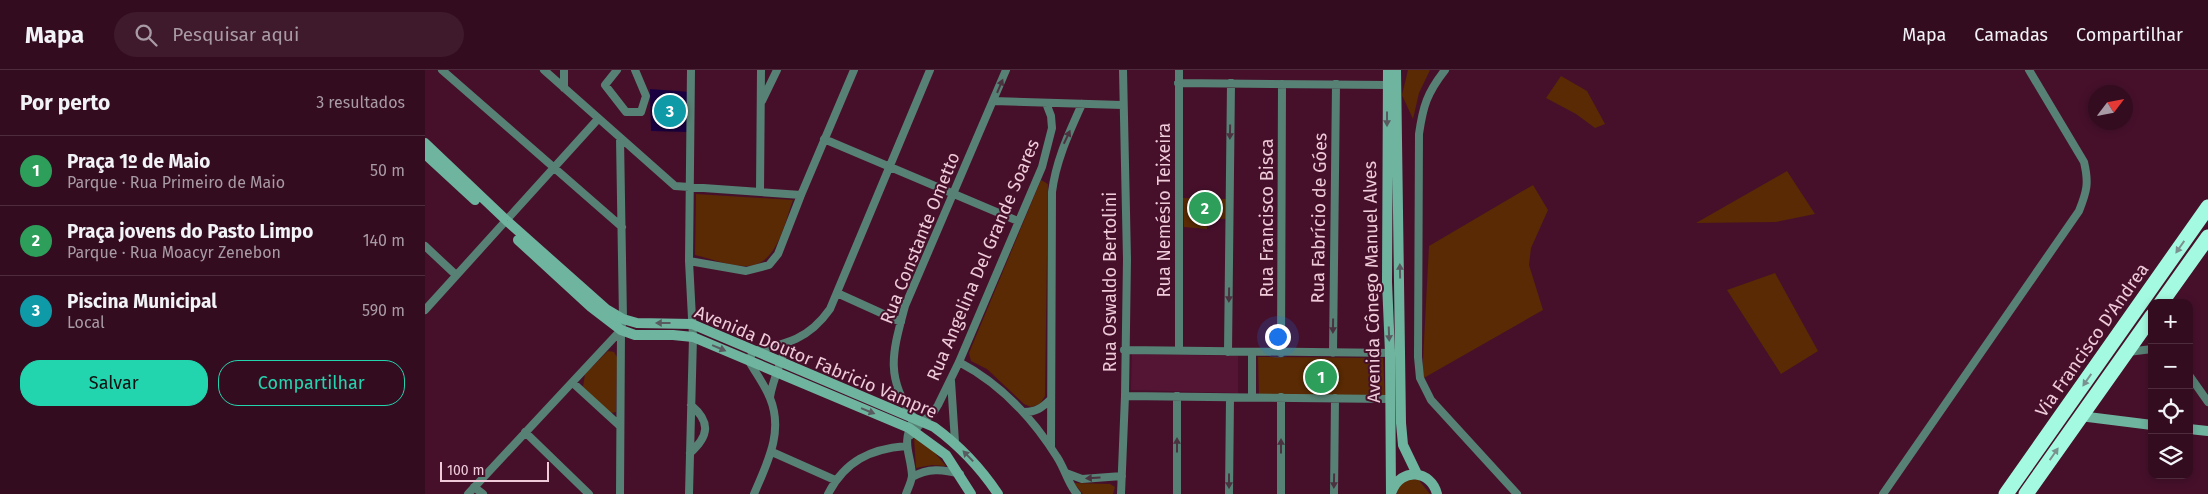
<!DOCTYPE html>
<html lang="pt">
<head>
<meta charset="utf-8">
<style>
	body { margin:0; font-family:"Fira Sans",sans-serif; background:#3f1a2d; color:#f1f3f6 }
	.controls { position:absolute; right:15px; bottom:15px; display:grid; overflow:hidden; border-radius:10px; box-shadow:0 2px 8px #0003 }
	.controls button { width:45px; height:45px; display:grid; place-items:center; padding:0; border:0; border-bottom:1px solid #4e2c3e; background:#340c20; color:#f1f3f6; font:25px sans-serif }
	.compass { position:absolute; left:1663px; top:15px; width:45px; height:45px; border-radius:50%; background:#340c20; box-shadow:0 2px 8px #0003; rotate:58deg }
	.scale { position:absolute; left:15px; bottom:12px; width:109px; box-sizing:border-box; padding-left:5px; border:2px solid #efcbd9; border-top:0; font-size:14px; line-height:18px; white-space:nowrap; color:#efcbd9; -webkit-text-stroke:4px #46102b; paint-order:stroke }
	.you { position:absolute; left:852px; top:266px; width:18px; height:18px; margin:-12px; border:4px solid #fff; border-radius:50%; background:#1a73e8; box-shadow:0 0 0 8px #1a73e833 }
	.badge { display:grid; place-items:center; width:32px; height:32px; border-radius:50%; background:#23d5af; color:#fff; font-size:16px; font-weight:700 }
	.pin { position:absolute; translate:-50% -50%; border:2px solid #fff; box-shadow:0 1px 5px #0006 }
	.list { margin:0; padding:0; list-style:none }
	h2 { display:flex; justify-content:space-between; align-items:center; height:65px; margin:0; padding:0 20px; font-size:21px }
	h2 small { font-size:16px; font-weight:400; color:#a99ba5 }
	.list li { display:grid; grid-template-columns:32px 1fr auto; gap:15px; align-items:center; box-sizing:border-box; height:70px; padding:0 20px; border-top:1px solid #4e2c3e }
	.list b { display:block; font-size:19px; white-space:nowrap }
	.list p { margin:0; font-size:16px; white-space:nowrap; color:#a99ba5 }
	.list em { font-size:16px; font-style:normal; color:#a99ba5 }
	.actions { display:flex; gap:10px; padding:15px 20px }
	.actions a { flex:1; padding:11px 0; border:1px solid #23d5af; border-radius:20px; text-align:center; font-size:18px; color:#23d5af }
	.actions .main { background:#23d5af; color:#111 }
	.icon { flex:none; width:28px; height:28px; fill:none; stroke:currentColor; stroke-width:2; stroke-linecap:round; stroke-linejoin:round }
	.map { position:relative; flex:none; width:1783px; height:424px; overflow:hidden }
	header { display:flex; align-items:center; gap:30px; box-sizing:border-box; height:70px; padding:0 25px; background:#340c20; border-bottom:1px solid #4e2c3e }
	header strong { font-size:24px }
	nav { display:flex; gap:28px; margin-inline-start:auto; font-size:18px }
	.search { width:350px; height:45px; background:#3f1a2d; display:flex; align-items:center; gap:12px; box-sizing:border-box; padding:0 18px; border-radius:28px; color:#a99ba5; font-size:19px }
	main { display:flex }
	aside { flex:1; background:#340c20 }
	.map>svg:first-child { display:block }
	.built { fill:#541535 }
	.green { fill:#592a03 }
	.water { fill:#1a0041 }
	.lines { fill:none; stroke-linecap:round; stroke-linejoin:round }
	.street { stroke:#578174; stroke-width:8 }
	.secondary { stroke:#6eb49f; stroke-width:10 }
	.highway { stroke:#a4fae0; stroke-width:15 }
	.oneway { fill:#4b3241 }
	.oneway2 { fill:#585a5f }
	.oneway3 { fill:#7a918f }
	.labels { text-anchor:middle; stroke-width:4; stroke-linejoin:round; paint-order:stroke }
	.street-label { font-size:18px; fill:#efcbd9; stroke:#46102b }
</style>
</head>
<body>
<header>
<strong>Mapa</strong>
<div class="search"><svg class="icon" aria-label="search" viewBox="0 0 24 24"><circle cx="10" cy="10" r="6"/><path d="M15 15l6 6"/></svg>Pesquisar aqui</div>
<nav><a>Mapa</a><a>Camadas</a><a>Compartilhar</a></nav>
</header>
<main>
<aside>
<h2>Por perto<small>3 resultados</small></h2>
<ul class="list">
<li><span class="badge" style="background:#2e9e5b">1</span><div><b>Praça 1º de Maio</b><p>Parque · Rua Primeiro de Maio</p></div><em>50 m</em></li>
<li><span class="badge" style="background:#2e9e5b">2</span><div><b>Praça jovens do Pasto Limpo</b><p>Parque · Rua Moacyr Zenebon</p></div><em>140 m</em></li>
<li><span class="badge" style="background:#0f9aa8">3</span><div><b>Piscina Municipal</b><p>Local</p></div><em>590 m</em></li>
</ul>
<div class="actions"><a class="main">Salvar</a><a>Compartilhar</a></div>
</aside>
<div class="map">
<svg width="1783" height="424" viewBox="0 0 1783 424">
	<rect width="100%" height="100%" fill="#46102b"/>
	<path class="built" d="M707,284L813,286V323L706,320Z"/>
	<path class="green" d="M983,0H1005L994,23L988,49L977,25Z
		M1136,6L1162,21L1180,54L1170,58L1151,44L1121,28Z
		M1362,101L1390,144L1351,152L1271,153Z
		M616,110L623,114L620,326L615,334L606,337L599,334L562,299L546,291L544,283Z
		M1108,115L1123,140L1106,178L1104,195L1118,240L997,309L1004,176Z
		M271,124L368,130C359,154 352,198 319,196C303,195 286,189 270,185Z
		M758,128L802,129V149L782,148V159L759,157Z
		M1350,203L1393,281L1356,304L1302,220Z
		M183,281L189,282L192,287L191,342L186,343L158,317L160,304Z
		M833,287L958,288L960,328L834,326Z
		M489,368L509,382L521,396L507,395L491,398Z
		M993,409L1005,424H972V417L978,410Z
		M649,413L685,414L690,417L688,424H658Z"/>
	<path class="water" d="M225,19L265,22L264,62L226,61Z"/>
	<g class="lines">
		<path class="street" d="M17,0L197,157
			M119,0L250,116L376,125
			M192,0L180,15L201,42H216L221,26L210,0
			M754,0V280
			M1020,0C1002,23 998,36 994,64L993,287L995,308L1006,330L1092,424
			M753,13L963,15
			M139,18V0
			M337,31L352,0
			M568,31L697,35
			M399,69L593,151
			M335,122L336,0
			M0,176L31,205
			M264,191L321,201L344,195L353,184L376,125L429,0
			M412,223L476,252
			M0,240L173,49
			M699,280L969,283
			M803,282L806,13
			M827,282V327
			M1703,282L1727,279
			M856,283L857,14
			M908,283L911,14
			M534,292C576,314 607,347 632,387C640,399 643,414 652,424
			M1764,305L1783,332
			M526,311L530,372
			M148,313L195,356
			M700,326L965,329
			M345,327C348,308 357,292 361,274
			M599,342C611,342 617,338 626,329
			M100,362L164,424
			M486,365L498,351L508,343L513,335L534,292L617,97L627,58L626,46L621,33
			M626,377L627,122C631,90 644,63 657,34
			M347,382L410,410
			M265,383C284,366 286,352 266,335
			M641,403L657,409L697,406
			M487,407C503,398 518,399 535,404
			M49,417L58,424
			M43,424L196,260
			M195,424L196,260L198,249L195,68
			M264,424L268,267L264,191L266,0
			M329,424C342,393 359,362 345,328C340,315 330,302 324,291L328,281C362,274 384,269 405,239L505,0
			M403,424C420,391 445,379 481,376
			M481,424C483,418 487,411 487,405C485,380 476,375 489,348C459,307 468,281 480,236L581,0
			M696,424L700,326L702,189L698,0
			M752,424V326
			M804,424L805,328
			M856,424V327
			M909,424L910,328
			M1458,424L1654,141C1662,121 1664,113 1659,92L1604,0"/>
		<path class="secondary" d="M963,0L962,212L965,283L966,424
			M971,0L976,353L978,375L992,404
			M0,73L82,151L181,239L198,249L212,253L267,254L509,357C535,376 555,397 573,424
			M0,84L50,130
			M93,170L166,237L196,260L210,265H248L268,267L484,358L521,385L546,424
			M1655,346L1727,355
			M1764,359L1783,361
			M967,421C976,397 1006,400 1012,424"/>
		<path class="highway" d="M1736,233L1783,167
			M1581,424L1783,137
			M1601,424L1727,246"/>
	</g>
	<defs><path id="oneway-solid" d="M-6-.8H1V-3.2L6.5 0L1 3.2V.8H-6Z" transform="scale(1.25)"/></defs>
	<g class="oneway">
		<use href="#oneway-solid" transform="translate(575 16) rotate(-67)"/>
		<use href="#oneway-solid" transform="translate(805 62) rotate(91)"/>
		<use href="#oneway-solid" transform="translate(642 67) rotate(-65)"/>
		<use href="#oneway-solid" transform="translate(804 225) rotate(91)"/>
		<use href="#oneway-solid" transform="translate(908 256) rotate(91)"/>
		<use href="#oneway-solid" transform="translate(752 375) rotate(-90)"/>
		<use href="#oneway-solid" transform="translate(856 376) rotate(-90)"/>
		<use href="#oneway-solid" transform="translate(668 408) rotate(177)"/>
		<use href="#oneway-solid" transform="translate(804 411) rotate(90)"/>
		<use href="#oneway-solid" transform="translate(909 411) rotate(91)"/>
	</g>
	<g class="oneway2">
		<use href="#oneway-solid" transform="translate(962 49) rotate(90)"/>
		<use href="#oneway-solid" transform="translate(975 201) rotate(-91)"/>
		<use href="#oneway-solid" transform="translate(238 253) rotate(180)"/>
		<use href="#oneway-solid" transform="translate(964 264) rotate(88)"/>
		<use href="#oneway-solid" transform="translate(294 278) rotate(23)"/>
		<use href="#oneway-solid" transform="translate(443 341) rotate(22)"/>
		<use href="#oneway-solid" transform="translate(543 386) rotate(-134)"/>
	</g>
	<g class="oneway3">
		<use href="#oneway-solid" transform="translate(1755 177) rotate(125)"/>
		<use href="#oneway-solid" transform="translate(1662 310) rotate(125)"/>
		<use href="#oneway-solid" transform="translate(1629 384) rotate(-55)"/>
	</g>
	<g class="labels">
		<g class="street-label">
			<text transform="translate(739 140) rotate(-90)" y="6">Rua Nemésio Teixeira</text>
			<text transform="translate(842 148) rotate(-90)" y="6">Rua Francisco Bisca</text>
			<text transform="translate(894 148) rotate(-89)" y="6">Rua Fabrício de Góes</text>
			<text transform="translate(495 168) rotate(-68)" y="6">Rua Constante Ometto</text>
			<text transform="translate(558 190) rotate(-67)" y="6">Rua Angelina Del Grande Soares</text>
			<text transform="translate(685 212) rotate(-90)" y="6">Rua Oswaldo Bertolini</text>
			<text transform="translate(947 212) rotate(-91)" y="6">Avenida Cônego Manuel Alves</text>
			<text transform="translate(1667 270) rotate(-55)" y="6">Via Francisco D'Andrea</text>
			<text transform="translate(391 292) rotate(23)" y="6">Avenida Doutor Fabricio Vampre</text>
		</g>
	</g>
</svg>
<div class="controls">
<button>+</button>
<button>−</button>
<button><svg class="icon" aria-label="locate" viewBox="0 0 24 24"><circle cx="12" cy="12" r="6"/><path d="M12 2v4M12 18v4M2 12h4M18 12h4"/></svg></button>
<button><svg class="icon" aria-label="layers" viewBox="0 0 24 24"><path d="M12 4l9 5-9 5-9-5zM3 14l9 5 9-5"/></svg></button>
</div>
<svg class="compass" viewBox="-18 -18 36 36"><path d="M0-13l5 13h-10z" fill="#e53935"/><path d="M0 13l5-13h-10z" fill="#a99ba5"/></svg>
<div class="scale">100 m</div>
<div class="you"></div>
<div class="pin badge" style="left:896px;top:307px;background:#2e9e5b">1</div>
<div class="pin badge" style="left:780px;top:138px;background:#2e9e5b">2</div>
<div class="pin badge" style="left:245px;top:41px;background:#0f9aa8">3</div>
</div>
</main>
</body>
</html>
